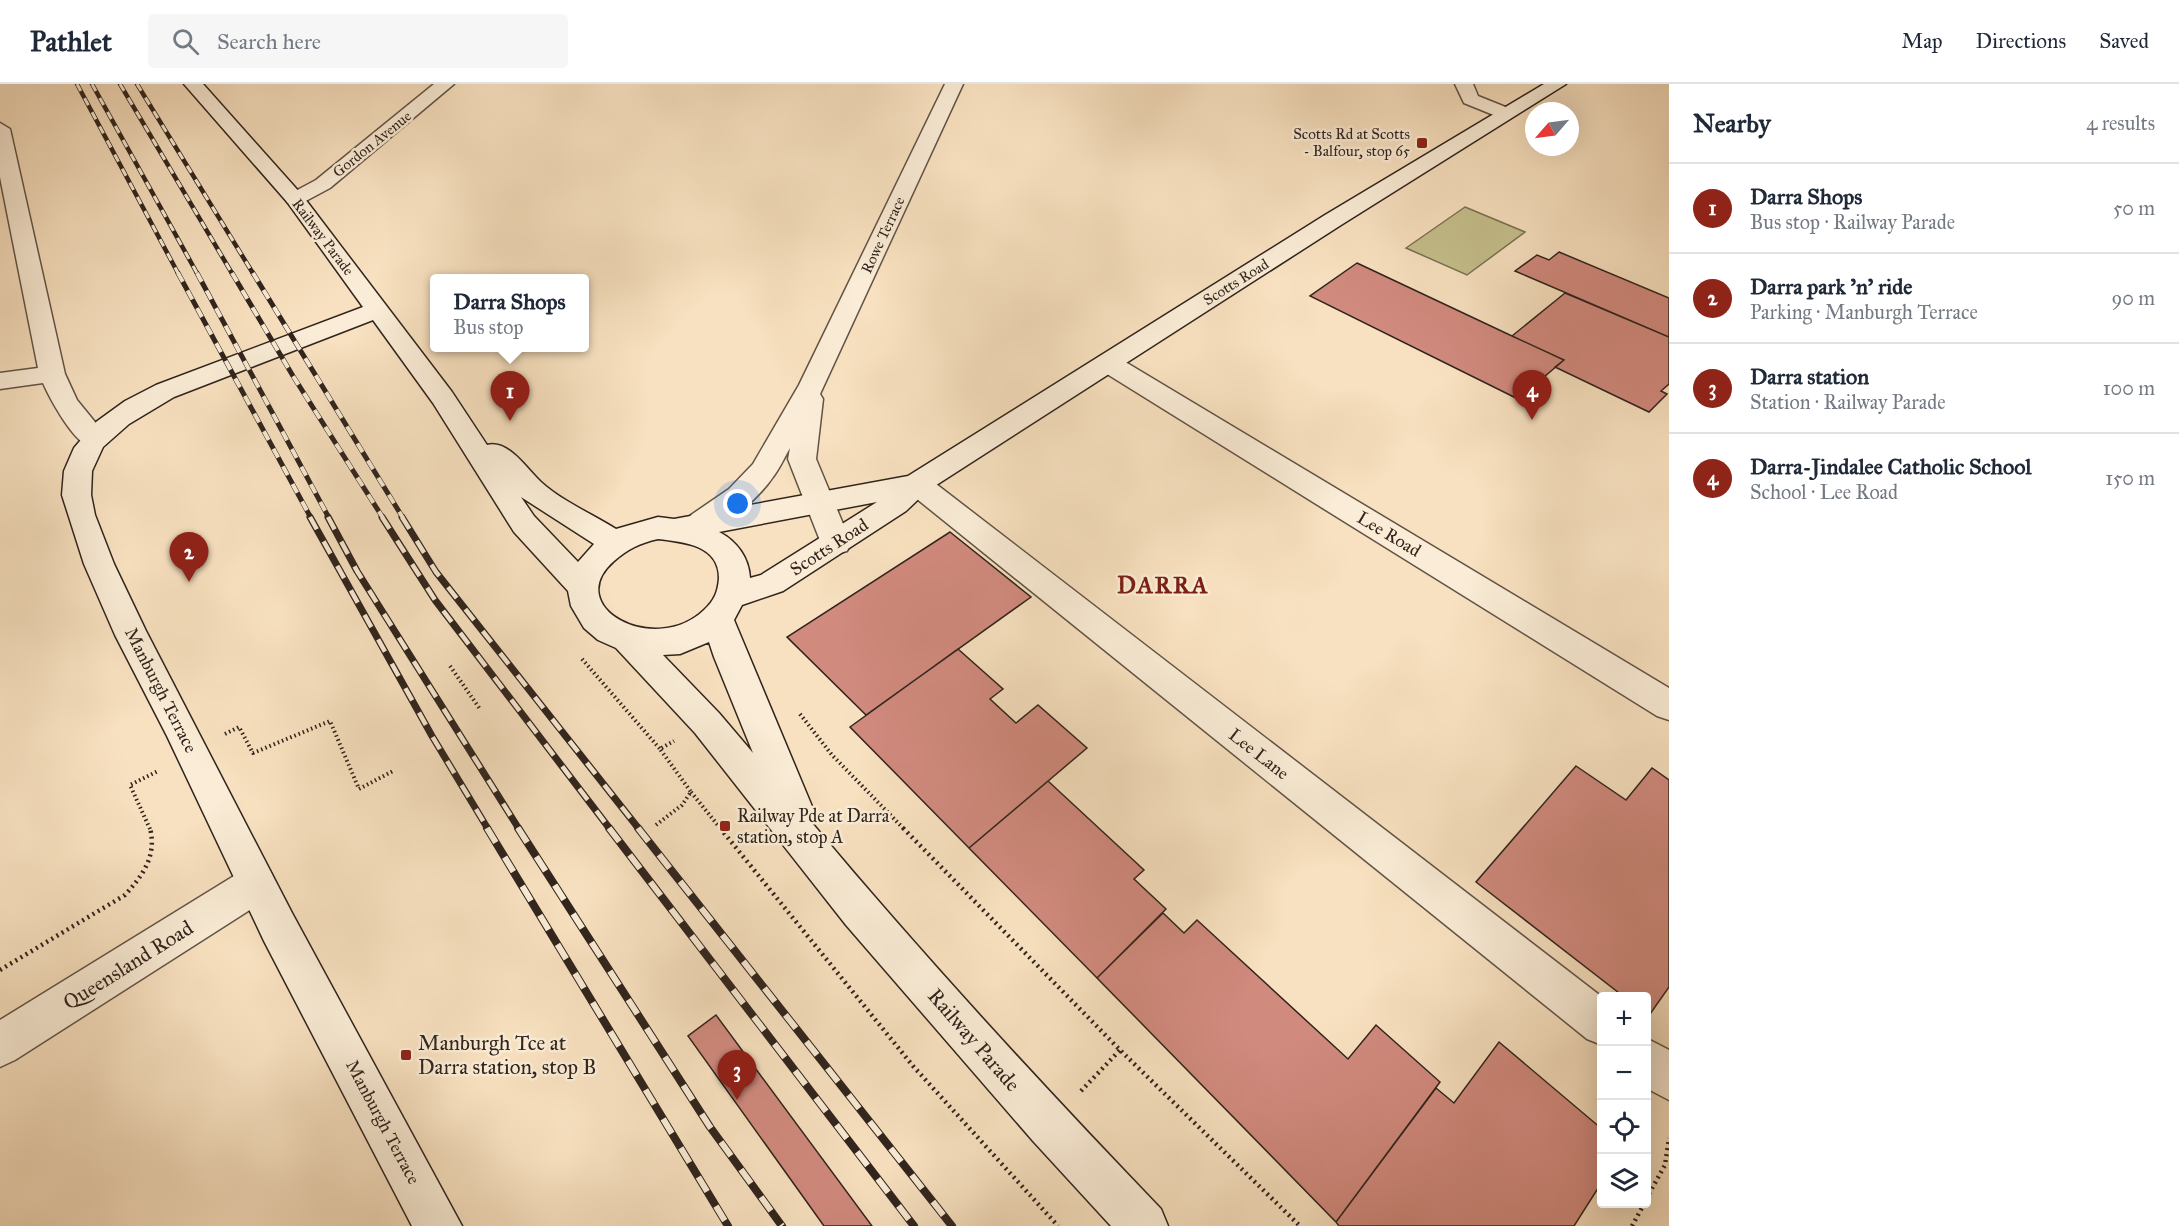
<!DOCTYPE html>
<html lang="en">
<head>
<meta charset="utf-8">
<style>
	body { margin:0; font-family:"IM FELL Great Primer",serif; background:#f6f6f7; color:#1f2937 }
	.controls { position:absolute; right:18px; bottom:18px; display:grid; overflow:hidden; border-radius:6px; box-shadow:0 6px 24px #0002 }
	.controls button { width:54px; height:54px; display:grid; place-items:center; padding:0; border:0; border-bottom:2px solid #e0e1e3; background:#fff; color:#1f2937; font:30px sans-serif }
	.compass { position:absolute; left:1525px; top:18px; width:54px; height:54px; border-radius:50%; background:#fff; box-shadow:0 6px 24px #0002; rotate:242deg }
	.you { position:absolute; left:738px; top:420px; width:21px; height:21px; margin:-15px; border:4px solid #fff; border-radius:50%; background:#1a73e8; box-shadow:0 0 0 9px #1a73e833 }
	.badge { display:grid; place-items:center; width:39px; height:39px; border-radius:50%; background:#8f2418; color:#fff; font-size:20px; font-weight:700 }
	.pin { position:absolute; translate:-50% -50px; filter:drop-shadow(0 2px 3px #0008) }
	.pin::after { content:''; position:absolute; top:32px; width:21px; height:18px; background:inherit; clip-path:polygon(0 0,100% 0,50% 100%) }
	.popup { position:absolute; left:430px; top:190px; width:159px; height:78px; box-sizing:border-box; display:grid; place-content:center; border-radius:6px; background:#fff; filter:drop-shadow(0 2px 4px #0005); font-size:20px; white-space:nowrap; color:#747a83 }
	.popup b { font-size:22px; color:#1f2937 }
	.popup::after { content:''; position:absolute; left:50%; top:100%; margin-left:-12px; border:12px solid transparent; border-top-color:#fff }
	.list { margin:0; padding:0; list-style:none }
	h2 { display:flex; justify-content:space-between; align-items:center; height:78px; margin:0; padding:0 24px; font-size:26px }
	h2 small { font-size:20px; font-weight:400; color:#747a83 }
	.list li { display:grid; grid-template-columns:39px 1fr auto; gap:18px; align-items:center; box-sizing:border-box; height:90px; padding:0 24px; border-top:2px solid #e0e1e3 }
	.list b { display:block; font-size:22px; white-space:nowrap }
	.list p { margin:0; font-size:20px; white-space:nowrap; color:#747a83 }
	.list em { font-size:20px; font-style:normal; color:#747a83 }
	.icon { flex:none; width:33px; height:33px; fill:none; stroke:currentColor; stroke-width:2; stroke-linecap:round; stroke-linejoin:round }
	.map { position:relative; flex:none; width:1669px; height:1142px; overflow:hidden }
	header { display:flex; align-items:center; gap:36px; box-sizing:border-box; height:84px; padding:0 30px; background:#fff; border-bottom:2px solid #e0e1e3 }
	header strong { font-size:28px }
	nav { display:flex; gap:33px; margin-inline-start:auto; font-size:21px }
	.search { width:420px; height:54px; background:#f6f6f7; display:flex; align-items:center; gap:15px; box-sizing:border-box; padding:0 21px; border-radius:6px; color:#747a83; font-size:22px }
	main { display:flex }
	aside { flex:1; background:#fff }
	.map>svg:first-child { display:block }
	.green { fill:#c5c08d; stroke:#7a7255; stroke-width:1.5 }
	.building { fill:#d18a7e; stroke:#30241d; stroke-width:1.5 }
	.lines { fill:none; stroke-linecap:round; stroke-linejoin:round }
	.street-casing { stroke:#625346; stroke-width:3 }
	.secondary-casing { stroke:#30241d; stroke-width:3 }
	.path-far1 { stroke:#30241d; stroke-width:4; stroke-dasharray:1.5 3; stroke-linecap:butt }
	.path { stroke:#30241d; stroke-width:4.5; stroke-dasharray:2 4; stroke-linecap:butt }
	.street { fill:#faecd6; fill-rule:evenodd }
	.secondary { fill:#faecd6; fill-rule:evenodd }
	.rail-far3-casing { stroke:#30241d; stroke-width:4.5 }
	.rail-far2-casing { stroke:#30241d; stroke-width:5 }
	.rail-far1-casing { stroke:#30241d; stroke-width:7 }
	.rail-casing { stroke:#30241d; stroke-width:8 }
	.rail-far3 { stroke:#faecd6; stroke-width:3; stroke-dasharray:8; stroke-linecap:butt }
	.rail-far2 { stroke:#faecd6; stroke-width:4; stroke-dasharray:10; stroke-linecap:butt }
	.rail-far1 { stroke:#faecd6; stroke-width:4.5; stroke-dasharray:14; stroke-linecap:butt }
	.rail { stroke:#faecd6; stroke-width:6; stroke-dasharray:17; stroke-linecap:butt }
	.poi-dot { fill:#8f2418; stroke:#faecd6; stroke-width:2 }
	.labels { text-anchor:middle; stroke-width:5; stroke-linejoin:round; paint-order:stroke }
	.far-poi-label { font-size:15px; fill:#30241d; stroke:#faecd6; text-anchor:end }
	.far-street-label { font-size:15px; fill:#30241d; stroke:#faecd6 }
	.street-label { font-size:18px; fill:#30241d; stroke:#faecd6 }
	.poi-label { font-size:18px; fill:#30241d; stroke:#faecd6; text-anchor:start }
	.near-street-label { font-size:21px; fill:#30241d; stroke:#faecd6 }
	.near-poi-label { font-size:21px; fill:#30241d; stroke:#faecd6; text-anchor:start }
	.district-label { font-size:24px; font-weight:bold; letter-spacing:1.5px; fill:#7a1f14; stroke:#faecd6 }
</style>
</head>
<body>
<header>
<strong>Pathlet</strong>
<div class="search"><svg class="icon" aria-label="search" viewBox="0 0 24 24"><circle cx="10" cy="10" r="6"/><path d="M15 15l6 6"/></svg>Search here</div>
<nav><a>Map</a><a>Directions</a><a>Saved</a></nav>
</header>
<main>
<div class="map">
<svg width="1669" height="1142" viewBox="0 0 1669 1142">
	<rect width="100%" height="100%" fill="#f8e1c0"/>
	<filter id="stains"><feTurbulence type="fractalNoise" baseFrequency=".00333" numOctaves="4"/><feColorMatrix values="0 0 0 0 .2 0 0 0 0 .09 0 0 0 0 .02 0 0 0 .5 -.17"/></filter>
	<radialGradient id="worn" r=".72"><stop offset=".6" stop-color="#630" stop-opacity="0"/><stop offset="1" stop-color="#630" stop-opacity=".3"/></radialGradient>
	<path class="green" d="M1465,123L1525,148L1467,191L1406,164Z"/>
	<path class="building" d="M1559,168L1669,214V253L1515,187L1537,171L1549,176Z
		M1357,179L1512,252L1564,276L1518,315L1310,212Z
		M1565,209L1669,253V300L1661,307L1667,310L1649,328L1555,283L1564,276L1512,252Z
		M950,448L1031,513L866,631L787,553Z
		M958,565L1003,605L990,615L1016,639L1038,621L1087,664L969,764L850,643Z
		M1576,682L1626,716L1652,684L1669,696V903L1648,933L1646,912H1623L1476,798Z
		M1048,697L1144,786L1134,795L1166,825L1097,894L969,764Z
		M1163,829L1184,849L1197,836L1348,975L1376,941L1440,998L1336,1138L1097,894Z
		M716,931L872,1142H824L688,952Z
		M1499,958L1602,1045V1098L1574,1142H1339L1336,1138L1436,1004L1454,1019Z"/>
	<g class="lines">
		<defs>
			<path id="street" d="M434,0H454L330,104L302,119H288L285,115L288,111L316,96Z
				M945,0H963L820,310L823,315L816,375L851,459L847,467L836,470L825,467L821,459L788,375L790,364C784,374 780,384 773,393C759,414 716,454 691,447L686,439L691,431L729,405L753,380L799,301Z
				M1455,0H1473L1478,12L1513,26L1515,30L1506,36L1464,19Z
				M0,39L10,45L65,290L77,316L108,354L104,360C97,362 91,364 85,360C70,351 50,315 43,299L0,305V289L38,284L0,93Z
				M1108,271L1117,273L1669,604V636L1657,632L1099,285L1095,279L1099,273Z
				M917,390L927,393L1602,913V961L1587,955L907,407L903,400L907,393Z
				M256,781L270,787L276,800L270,813L15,976L0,983V936L242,787Z
				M1646,954L1669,966V1016L1646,1004Z"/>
			<path id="secondary" d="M184,0H203L302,111L452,308L487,361C508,355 527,385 541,398C562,417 592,430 616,445L658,433L674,435L908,392L1325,131L1544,0H1566L1341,141L927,407L906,427L783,507L742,521L734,536L816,732L812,739C923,872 1041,1000 1161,1125L1168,1142H1111L1033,1057L846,841L695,649L616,564L598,556L584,544L571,522L568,507L514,448L433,319L373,236L174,313L129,340L103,363L92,387L91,411L95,431L114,480L146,547L292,829L462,1142H412L264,857L167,652L115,551L84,480L62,411L64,387L74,364L96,338L125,317L156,301L363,223L288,119ZM521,413L594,460L578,478L534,432ZM877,418L761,491L750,494C749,474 737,457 719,448ZM658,455C684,458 719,461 719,494C718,508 714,517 704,526C655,573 561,523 614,477C628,465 640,459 658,455ZM709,558L714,573L753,669L719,629L663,571L680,570Z"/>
		</defs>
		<use href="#street" class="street-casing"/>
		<use href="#secondary" class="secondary-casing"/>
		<path class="path-far1" d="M582,575L660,665
			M450,582L480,625
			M800,630L832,671L904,745
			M225,650L239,643L253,669L330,637L359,705L393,687
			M691,708L721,745
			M656,741L682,721L691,708L660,665L674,657
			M150,745L130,701L158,687"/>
		<path class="path" d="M720,744L913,982L1058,1142
			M903,744L1120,966L1300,1142
			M0,886L125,811C143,791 157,772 150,744
			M1081,1007L1120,966
			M1646,1115L1665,1081L1669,1054
			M1632,1142L1644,1120"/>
		<use href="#street" class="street"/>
		<use href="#secondary" class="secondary"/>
		<defs>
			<path id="rail-far3" d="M77,0L179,191
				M92,0L198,191
				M120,0L233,191
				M137,0L254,191"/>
			<path id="rail-far2" d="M178,189L311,434
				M197,189L329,434
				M232,189L293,292L383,434
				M253,189L403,434"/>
			<path id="rail-far1" d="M310,433L432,652L488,745
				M328,433L357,487L519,745
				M382,433L435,516L610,745
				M402,433L436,488L639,745"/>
			<path id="rail" d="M487,744L728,1142
				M518,744L710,1043L782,1142
				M609,744L914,1142
				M638,744L952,1142"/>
		</defs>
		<use href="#rail-far3" class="rail-far3-casing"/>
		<use href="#rail-far2" class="rail-far2-casing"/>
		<use href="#rail-far1" class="rail-far1-casing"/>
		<use href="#rail" class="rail-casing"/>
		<use href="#rail-far3" class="rail-far3"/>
		<use href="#rail-far2" class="rail-far2"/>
		<use href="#rail-far1" class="rail-far1"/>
		<use href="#rail" class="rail"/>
	</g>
	<g class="poi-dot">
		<rect x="1416" y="53" width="12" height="12" rx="3"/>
		<rect x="719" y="736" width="12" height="12" rx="3"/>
		<rect x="400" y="965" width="12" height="12" rx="3"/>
	</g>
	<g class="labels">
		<g class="far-poi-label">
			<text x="1410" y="55">Scotts Rd at Scotts<tspan x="1410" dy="17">- Balfour, stop 65</tspan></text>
		</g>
		<g class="far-street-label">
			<text transform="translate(372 60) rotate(-39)" y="5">Gordon Avenue</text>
			<text transform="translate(883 151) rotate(-65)" y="5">Rowe Terrace</text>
			<text transform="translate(323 153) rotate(53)" y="5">Railway Parade</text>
			<text transform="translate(1236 198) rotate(-32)" y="5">Scotts Road</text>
		</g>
		<g class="street-label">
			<text transform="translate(1389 450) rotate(31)" y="6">Lee Road</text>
			<text transform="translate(829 463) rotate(-33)" y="6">Scotts Road</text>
			<text transform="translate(161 606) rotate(63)" y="6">Manburgh Terrace</text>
			<text transform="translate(1259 670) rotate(38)" y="6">Lee Lane</text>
			<text transform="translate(383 1038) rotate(62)" y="6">Manburgh Terrace</text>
		</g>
		<g class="poi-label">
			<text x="737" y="738">Railway Pde at Darra<tspan x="737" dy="21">station, stop A</tspan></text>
		</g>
		<g class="near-street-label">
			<text transform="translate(128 881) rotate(-32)" y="7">Queensland Road</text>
			<text transform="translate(974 956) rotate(49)" y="7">Railway Parade</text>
		</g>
		<g class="near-poi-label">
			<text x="418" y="966">Manburgh Tce at<tspan x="418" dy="24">Darra station, stop B</tspan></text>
		</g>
		<g class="district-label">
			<text x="1163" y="509">DARRA</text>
		</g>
	</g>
	<rect width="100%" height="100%" filter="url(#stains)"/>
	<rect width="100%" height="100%" fill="url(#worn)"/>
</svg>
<div class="controls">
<button>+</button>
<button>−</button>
<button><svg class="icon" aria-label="locate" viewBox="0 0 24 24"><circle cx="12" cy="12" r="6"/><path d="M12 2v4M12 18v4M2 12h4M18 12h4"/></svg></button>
<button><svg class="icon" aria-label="layers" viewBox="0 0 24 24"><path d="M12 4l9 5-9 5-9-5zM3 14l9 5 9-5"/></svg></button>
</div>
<svg class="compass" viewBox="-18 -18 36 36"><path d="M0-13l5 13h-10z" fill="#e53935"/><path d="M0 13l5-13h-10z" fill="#747a83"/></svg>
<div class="you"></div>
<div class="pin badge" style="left:510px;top:337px">1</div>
<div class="popup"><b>Darra Shops</b>Bus stop</div>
<div class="pin badge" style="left:189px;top:498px">2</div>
<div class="pin badge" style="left:737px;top:1016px">3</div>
<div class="pin badge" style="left:1532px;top:336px">4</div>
</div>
<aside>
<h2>Nearby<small>4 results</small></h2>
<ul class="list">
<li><span class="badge">1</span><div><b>Darra Shops</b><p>Bus stop · Railway Parade</p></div><em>50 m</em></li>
<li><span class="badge">2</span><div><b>Darra park 'n' ride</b><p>Parking · Manburgh Terrace</p></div><em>90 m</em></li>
<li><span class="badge">3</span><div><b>Darra station</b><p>Station · Railway Parade</p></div><em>100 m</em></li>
<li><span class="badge">4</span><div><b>Darra-Jindalee Catholic School</b><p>School · Lee Road</p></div><em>150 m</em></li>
</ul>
</aside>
</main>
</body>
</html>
